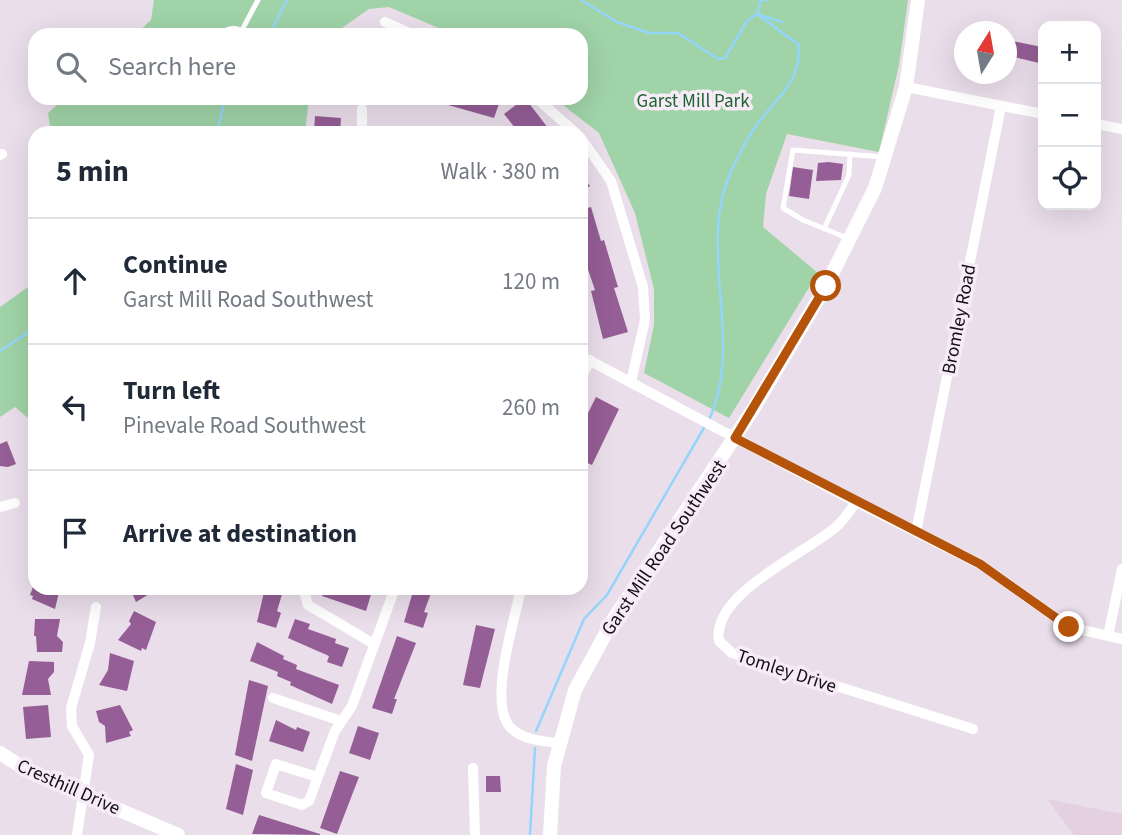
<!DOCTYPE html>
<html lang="en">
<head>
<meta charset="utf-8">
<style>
	body { margin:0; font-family:"Source Sans 3",sans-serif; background:#f2f2f3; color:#1f2937 }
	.controls { position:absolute; right:21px; top:21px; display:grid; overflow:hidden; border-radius:14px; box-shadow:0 7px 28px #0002 }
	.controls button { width:63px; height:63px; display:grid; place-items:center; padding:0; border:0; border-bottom:2px solid #e0e1e3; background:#fff; color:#1f2937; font:35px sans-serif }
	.compass { position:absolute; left:954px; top:21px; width:63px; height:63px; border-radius:50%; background:#fff; box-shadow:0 7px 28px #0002; rotate:11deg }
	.stop { position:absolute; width:21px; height:21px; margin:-16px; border:5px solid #b45309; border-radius:50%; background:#fff }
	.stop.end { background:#b45309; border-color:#fff; box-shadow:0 2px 7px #0008 }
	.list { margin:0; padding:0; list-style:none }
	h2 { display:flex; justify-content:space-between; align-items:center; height:91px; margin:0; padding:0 28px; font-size:30px }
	h2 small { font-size:23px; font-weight:400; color:#747a83 }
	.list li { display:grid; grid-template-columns:46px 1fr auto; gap:21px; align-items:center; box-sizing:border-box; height:126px; padding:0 28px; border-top:2px solid #e0e1e3 }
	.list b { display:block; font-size:26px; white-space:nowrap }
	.list p { margin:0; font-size:23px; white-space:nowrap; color:#747a83 }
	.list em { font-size:23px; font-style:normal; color:#747a83 }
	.icon { flex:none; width:38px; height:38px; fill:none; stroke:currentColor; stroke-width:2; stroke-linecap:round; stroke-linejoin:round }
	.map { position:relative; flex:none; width:1122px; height:835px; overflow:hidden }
	.search { position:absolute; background:#fff; box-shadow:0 7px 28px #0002; left:28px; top:28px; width:560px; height:77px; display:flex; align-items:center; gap:18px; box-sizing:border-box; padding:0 24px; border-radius:21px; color:#747a83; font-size:26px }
	.panel { position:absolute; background:#fff; box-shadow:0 7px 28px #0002; left:28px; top:126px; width:560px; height:469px; border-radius:21px }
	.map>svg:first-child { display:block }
	.built { fill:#e3d1e2 }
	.green { fill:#a0d3a7 }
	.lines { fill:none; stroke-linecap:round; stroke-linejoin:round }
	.stream { stroke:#94d5fb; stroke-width:2.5 }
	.building { fill:#955e96 }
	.lane { stroke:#fff; stroke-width:5 }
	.street { stroke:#fff; stroke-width:10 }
	.secondary { stroke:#fff; stroke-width:14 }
	.route { stroke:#b45309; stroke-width:9 }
	.labels { text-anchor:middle; stroke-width:7; stroke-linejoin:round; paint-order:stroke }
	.park-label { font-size:19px; fill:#1d6430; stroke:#f7ebf7 }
	.street-label { font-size:19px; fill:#130f13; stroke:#f7ebf7 }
</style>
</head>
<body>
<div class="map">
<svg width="1122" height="835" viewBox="0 0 1122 835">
	<rect width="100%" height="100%" fill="#eadeea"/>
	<path class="built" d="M1047,799L1122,814V835H1074Z"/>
	<path class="green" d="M154,0H908L899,65L879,152L787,134L766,194L763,227L818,273L729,418L644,373L654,325V289L635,213L599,133L554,98H581V35H455L389,7L369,9L332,35H135L151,20Z
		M65,98H309L305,133H51L48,113Z
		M35,282V424L15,407L0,417V307Z"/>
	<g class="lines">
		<path class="stream" d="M581,0L617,22L649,33H678L718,59L725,58L747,21L757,14L798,44C804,82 772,101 753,130C746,141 739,156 733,167C694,247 746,341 709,420
			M768,0H761L757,14L782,22
			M269,35L287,0
			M217,133L225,98
			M0,351L35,328
			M536,731L584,619L607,595L705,426
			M530,835L535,748"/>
	</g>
	<path class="building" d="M1012,41L1042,47L1039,63L1010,56Z
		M450,98H501L494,118L448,105Z
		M525,98L548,128L550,133H519L504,114Z
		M315,116L341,118L340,133H314Z
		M828,162L843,164L841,180L816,181L818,163Z
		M793,167L813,170L809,199L789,196Z
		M581,174L590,186L581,192Z
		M591,207L601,241L604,240L618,287L614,288L628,332L603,339L591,291L595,290L581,249V210Z
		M596,397L619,409L592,465L581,460V427Z
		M7,441L16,464L8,467L0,466V444Z
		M33,587L60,588L55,609L32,599L33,596L30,595Z
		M130,588H159L136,602Z
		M265,588H284L277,611L281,613L276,628L257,622Z
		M325,588H362L372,591L366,611L322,596Z
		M414,588H433L424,612L428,613L423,628L404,622Z
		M134,611L156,622L146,650L142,648L141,651L118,640L131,624L129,621Z
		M35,619H60L57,636L63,642L62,652H37L36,636H34Z
		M295,619L310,624L308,629L336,639L335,643L349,648L342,667L327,662L329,656L288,638Z
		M476,625L495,629L480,688L463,685Z
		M397,636L416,643L394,699H397L392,714L372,708Z
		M257,642L284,656L283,659L297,665L296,669L339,685L332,704L290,685L291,682L277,676L278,672L250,661Z
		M110,653L134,661L127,691L99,685L108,670Z
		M29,661L54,662V672L48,679L51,695H22Z
		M249,680L268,686L252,761L235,755Z
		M48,705L51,737L26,739L23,707Z
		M120,705L133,730L129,732L131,736L106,743L105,726L99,722L96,711Z
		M276,720L296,730L297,727L310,732L303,752L269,741Z
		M358,726L379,733L370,760L349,753Z
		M236,764L253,770L243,815L226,809Z
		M340,771L359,777L337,834L320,828Z
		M486,776H500L501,792H486Z
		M259,815L320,834V835L252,834Z"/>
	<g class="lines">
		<path class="lane" d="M242,30L258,0
			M220,35C227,27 239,25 245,35
			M824,229L849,175L850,154
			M847,238L803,220L783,208L793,150L884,157"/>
		<path class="street" d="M385,22L414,35
			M906,87L1043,114
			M536,98L576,133
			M1096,124L1122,129
			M362,133V109
			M581,138L611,181L643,287L645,320L631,382
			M0,155L2,154
			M581,356L856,502L980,564L1069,627L1122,639
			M581,378L590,360
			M856,502C850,511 844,520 836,527C806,553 711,594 719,641L732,653L973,729
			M0,507L15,503
			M916,532L1001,106
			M303,588L308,605L374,644
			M521,588C515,620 486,706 512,729C524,740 542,741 558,743
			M1108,636L1122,569
			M273,698L341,721
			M473,768L475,835
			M317,777L276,764L266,793L302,805L309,801L335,731L352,706L395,588
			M77,835L89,755L72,726L71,708L90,643L96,607"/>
		<path class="secondary" d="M0,753L30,772L178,835
			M550,835L554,766L575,690L613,620L752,411L826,286L875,188L906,87L918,0"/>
	</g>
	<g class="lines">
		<path class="route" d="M826,286L735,438L980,564L1069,627"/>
	</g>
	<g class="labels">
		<g class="park-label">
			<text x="693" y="107">Garst Mill Park</text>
		</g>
		<g class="street-label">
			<text transform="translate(958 319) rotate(-79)" y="7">Bromley Road</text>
			<text transform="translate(663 547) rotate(-56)" y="7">Garst Mill Road Southwest</text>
			<text transform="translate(787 670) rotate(18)" y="7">Tomley Drive</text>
			<text transform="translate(69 786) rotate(24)" y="7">Cresthill Drive</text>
		</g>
	</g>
</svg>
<div class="controls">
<button>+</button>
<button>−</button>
<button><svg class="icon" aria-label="locate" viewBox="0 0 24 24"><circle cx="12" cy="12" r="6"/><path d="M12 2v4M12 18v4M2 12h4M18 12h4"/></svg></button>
</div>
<svg class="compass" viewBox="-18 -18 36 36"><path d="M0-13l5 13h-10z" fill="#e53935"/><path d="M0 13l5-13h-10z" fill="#747a83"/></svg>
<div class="stop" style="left:826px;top:286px"></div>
<div class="stop end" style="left:1069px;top:627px"></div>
<div class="search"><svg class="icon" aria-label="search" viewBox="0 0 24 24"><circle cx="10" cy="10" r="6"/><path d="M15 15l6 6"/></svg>Search here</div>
<section class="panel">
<h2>5 min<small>Walk · 380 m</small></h2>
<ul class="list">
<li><svg class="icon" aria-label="ahead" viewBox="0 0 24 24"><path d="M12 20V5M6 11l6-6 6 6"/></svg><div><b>Continue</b><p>Garst Mill Road Southwest</p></div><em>120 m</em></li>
<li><svg class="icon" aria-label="left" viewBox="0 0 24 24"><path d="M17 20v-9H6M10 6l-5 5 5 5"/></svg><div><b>Turn left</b><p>Pinevale Road Southwest</p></div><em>260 m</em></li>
<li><svg class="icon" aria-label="arrive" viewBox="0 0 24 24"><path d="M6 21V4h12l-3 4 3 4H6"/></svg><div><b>Arrive at destination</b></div></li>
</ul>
</section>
</div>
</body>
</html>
